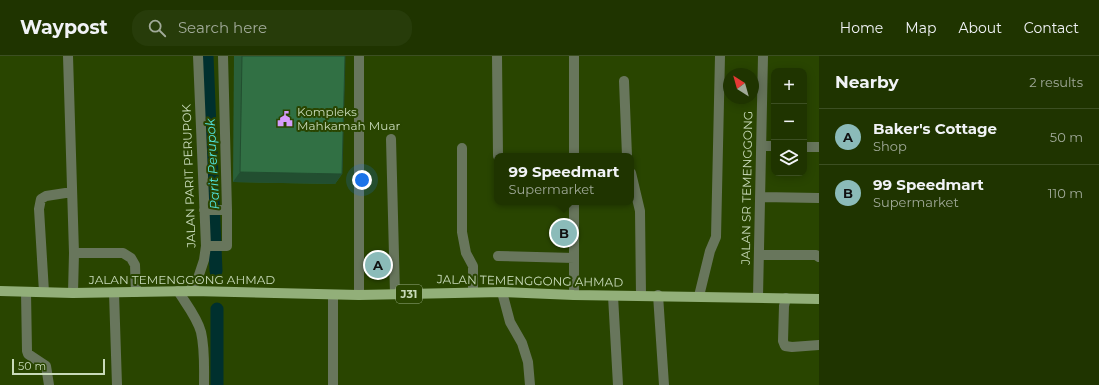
<!DOCTYPE html>
<html lang="en">
<head>
<meta charset="utf-8">
<style>
	body { margin:0; font-family:Montserrat,sans-serif; background:#273c0a; color:#f1f3f6 }
	.controls { position:absolute; right:12px; top:12px; display:grid; overflow:hidden; border-radius:8px; box-shadow:0 2px 10px #0003 }
	.controls button { width:36px; height:36px; display:grid; place-items:center; padding:0; border:0; border-bottom:1px solid #3c4f22; background:#1f3400; color:#f1f3f6; font:20px sans-serif }
	.compass { position:absolute; left:723px; top:12px; width:36px; height:36px; border-radius:50%; background:#1f3400; box-shadow:0 2px 10px #0003; rotate:323deg }
	.scale { position:absolute; left:12px; bottom:10px; width:93px; box-sizing:border-box; padding-left:4px; border:2px solid #c8dab9; border-top:0; font-size:11px; line-height:14px; white-space:nowrap; color:#c8dab9; -webkit-text-stroke:3px #294500; paint-order:stroke }
	.you { position:absolute; left:362px; top:124px; width:14px; height:14px; margin:-10px; border:3px solid #fff; border-radius:50%; background:#1a73e8; box-shadow:0 0 0 6px #1a73e833 }
	.badge { display:grid; place-items:center; width:26px; height:26px; border-radius:50%; background:#8bbbb9; color:#111; font-size:13px; font-weight:700 }
	.pin { position:absolute; translate:-50% -50%; border:2px solid #fff; box-shadow:0 1px 4px #0006 }
	.popup { position:absolute; left:494px; top:97px; width:140px; height:52px; box-sizing:border-box; display:grid; place-content:center; border-radius:8px; background:#1f3400; filter:drop-shadow(0 1px 3px #0005); font-size:13px; white-space:nowrap; color:#a1aa99 }
	.popup b { font-size:15px; color:#f1f3f6 }
	.popup::after { content:''; position:absolute; left:50%; top:100%; margin-left:-8px; border:8px solid transparent; border-top-color:#1f3400 }
	.list { margin:0; padding:0; list-style:none }
	h2 { display:flex; justify-content:space-between; align-items:center; height:52px; margin:0; padding:0 16px; font-size:17px }
	h2 small { font-size:13px; font-weight:400; color:#a1aa99 }
	.list li { display:grid; grid-template-columns:26px 1fr auto; gap:12px; align-items:center; box-sizing:border-box; height:56px; padding:0 16px; border-top:1px solid #3c4f22 }
	.list b { display:block; font-size:15px; white-space:nowrap }
	.list p { margin:0; font-size:13px; white-space:nowrap; color:#a1aa99 }
	.list em { font-size:13px; font-style:normal; color:#a1aa99 }
	.icon { flex:none; width:22px; height:22px; fill:none; stroke:currentColor; stroke-width:2; stroke-linecap:round; stroke-linejoin:round }
	.map { position:relative; flex:none; width:819px; height:329px; overflow:hidden }
	header { display:flex; align-items:center; gap:24px; box-sizing:border-box; height:56px; padding:0 20px; background:#1f3400; border-bottom:1px solid #3c4f22 }
	header strong { font-size:19px }
	nav { display:flex; gap:22px; margin-inline-start:auto; font-size:14px }
	.search { width:280px; height:36px; background:#273c0a; display:flex; align-items:center; gap:10px; box-sizing:border-box; padding:0 14px; border-radius:16px; color:#a1aa99; font-size:15px }
	main { display:flex }
	aside { flex:1; background:#1f3400 }
	.map>svg:first-child { display:block }
	.lines { fill:none; stroke-linecap:round; stroke-linejoin:round }
	.canal { stroke:#00302e; stroke-width:13 }
	.minor { stroke:#68765c; stroke-width:10 }
	.major { stroke:#92af79; stroke-width:10 }
	.wall { fill:#2a603a }
	.shaded-wall { fill:#224e30 }
	.building { fill:#317044; stroke:#224e30 }
	.labels { text-anchor:middle; stroke-width:4; stroke-linejoin:round; paint-order:stroke }
	.shield { fill:#294500; stroke:#98ad82; stroke-width:1 }
	.shield-label { font-size:11px; font-weight:bold; fill:#c8dab9 }
	.poi-label { font-size:12px; fill:#c8dab9; stroke:#294500; text-anchor:start }
	.street-label { font-size:12px; fill:#c8dab9; stroke:#294500 }
	.water-label { font-size:13px; font-style:italic; fill:#51e4de; stroke:#294500 }
</style>
</head>
<body>
<header>
<strong>Waypost</strong>
<div class="search"><svg class="icon" aria-label="search" viewBox="0 0 24 24"><circle cx="10" cy="10" r="6"/><path d="M15 15l6 6"/></svg>Search here</div>
<nav><a>Home</a><a>Map</a><a>About</a><a>Contact</a></nav>
</header>
<main>
<div class="map">
<svg width="819" height="329" viewBox="0 0 819 329">
	<rect width="100%" height="100%" fill="#294500"/>
	<g class="lines">
		<path class="canal" d="M207,0L216,215
			M217,253V329"/>
		<path class="minor" d="M68,0L74,197L73,237
			M359,0V239
			M497,0L498,100
			M624,25L627,100
			M391,83L395,238
			M761,90H774
			M804,91H819
			M462,92V176L466,197L473,210V236
			M574,100V0
			M631,117L640,155L641,239
			M760,141L819,142
			M204,154H227
			M206,190H227V154L223,0
			M74,197H123L131,202L135,209L136,236
			M759,199H816L819,201
			M498,200L574,202
			M178,235C186,248 197,261 201,276C205,293 204,312 204,329
			M189,235L197,225L204,204L206,190L198,0
			M26,236L27,295L28,298L46,310L49,329
			M44,236L39,153L41,143L46,140L72,136
			M502,236L510,266L522,287L528,306L530,329
			M114,237L117,329
			M574,239V146
			M658,239L664,329
			M613,240L618,329
			M699,240L710,195L716,181L720,0
			M758,241L763,0
			M786,242L784,250L783,285L785,290L792,291L819,289
			M333,329V239"/>
		<path class="major" d="M0,235L73,237L193,235L359,239L502,236L574,239L819,243"/>
	</g>
	<path class="wall" d="M234,0H345L342,118L335,128L233,126Z"/>
	<path class="shaded-wall" d="M240,116L342,118L335,128L233,126Z"/>
	<path class="building" d="M242,0H345L342,118L240,116Z"/>
	<defs>
		<symbol id="civic-bare" viewBox="-9 -9 18 18"><path d="M-.6-6.5H3V-4.5H.6V-3L4-1V1h2V6H-6V1h2V-1L-.6-3ZM-1.2 2.5V6h2.4V2.5Z" fill="#d59cfb" stroke="#294500" stroke-width="2.5" paint-order="stroke"/></symbol>
	</defs>
	<g fill-rule="evenodd">
		<use href="#civic-bare" x="274" y="52" width="22" height="22"/>
	</g>
	<g class="labels">
		<rect class="shield" x="396" y="229" width="26" height="18" rx="3"/>
		<g class="shield-label">
			<text x="409" y="242">J31</text>
		</g>
		<g class="poi-label">
			<text x="297" y="60">Kompleks<tspan x="297" dy="14">Mahkamah Muar</tspan></text>
		</g>
		<g class="street-label">
			<text transform="translate(189 120) rotate(-92)" y="4">JALAN PARIT PERUPOK</text>
			<text transform="translate(747 132) rotate(-89)" y="4">JALAN SR TEMENGGONG</text>
			<text x="182" y="228">JALAN TEMENGGONG AHMAD</text>
			<text transform="translate(530 225) rotate(1)" y="4">JALAN TEMENGGONG AHMAD</text>
		</g>
		<g class="water-label">
			<text transform="translate(212 108) rotate(-93)" y="5">Parit Perupok</text>
		</g>
	</g>
</svg>
<div class="controls">
<button>+</button>
<button>−</button>
<button><svg class="icon" aria-label="layers" viewBox="0 0 24 24"><path d="M12 4l9 5-9 5-9-5zM3 14l9 5 9-5"/></svg></button>
</div>
<svg class="compass" viewBox="-18 -18 36 36"><path d="M0-13l5 13h-10z" fill="#e53935"/><path d="M0 13l5-13h-10z" fill="#a1aa99"/></svg>
<div class="scale">50 m</div>
<div class="you"></div>
<div class="pin badge" style="left:378px;top:209px">A</div>
<div class="pin badge" style="left:564px;top:177px">B</div>
<div class="popup"><b>99 Speedmart</b>Supermarket</div>
</div>
<aside>
<h2>Nearby<small>2 results</small></h2>
<ul class="list">
<li><span class="badge">A</span><div><b>Baker's Cottage</b><p>Shop</p></div><em>50 m</em></li>
<li><span class="badge">B</span><div><b>99 Speedmart</b><p>Supermarket</p></div><em>110 m</em></li>
</ul>
</aside>
</main>
</body>
</html>
